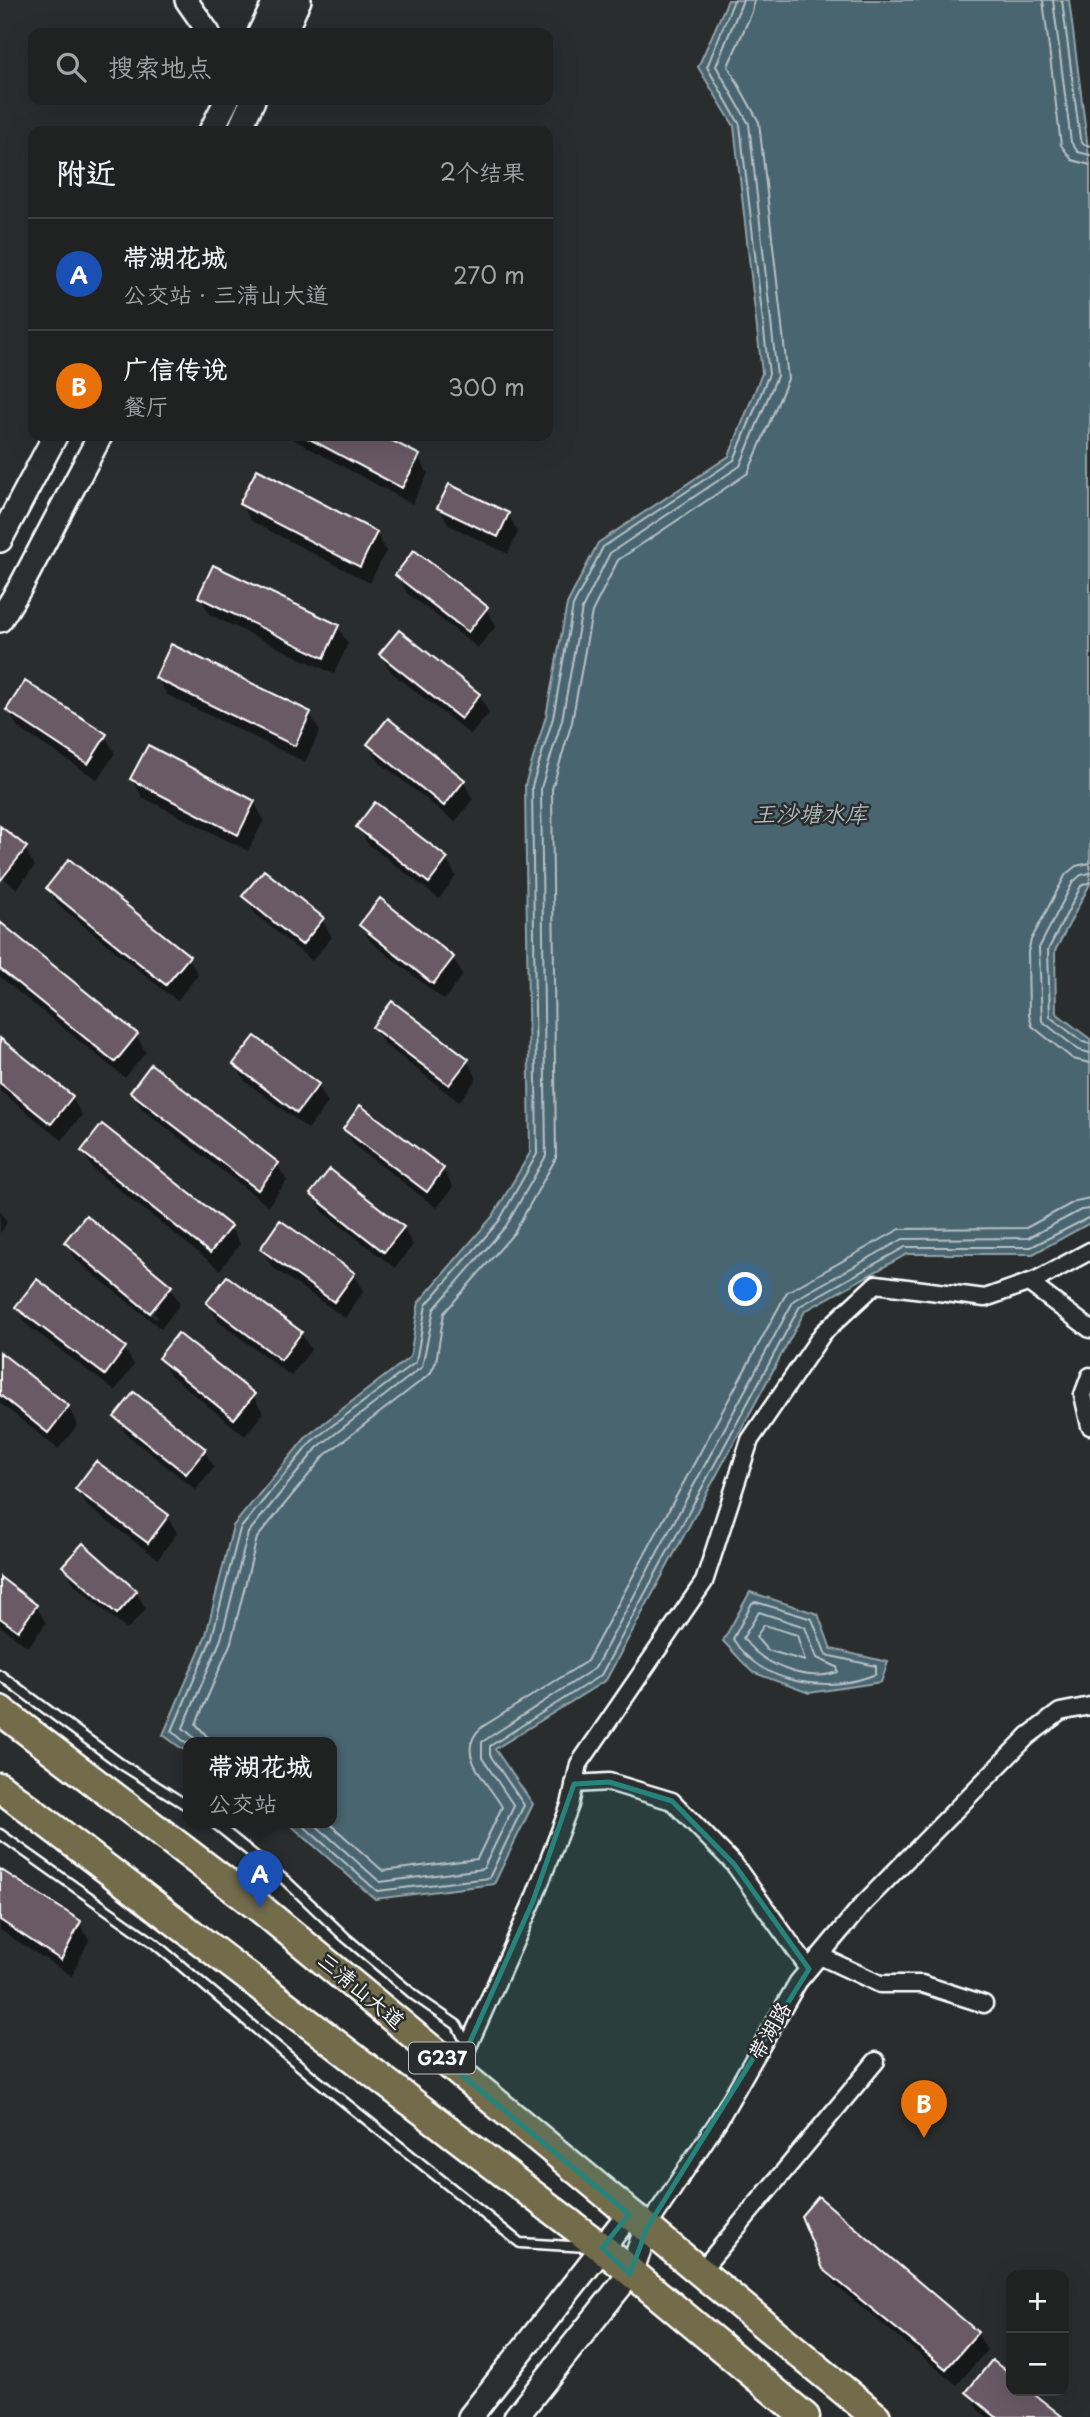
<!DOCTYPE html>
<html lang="zh">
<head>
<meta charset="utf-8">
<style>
	body { margin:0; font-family:"Playpen Sans","LXGW WenKai TC",sans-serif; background:#2d2f2f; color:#f1f3f6 }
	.controls { position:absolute; right:21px; bottom:21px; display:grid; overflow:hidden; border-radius:14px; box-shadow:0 7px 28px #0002 }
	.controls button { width:63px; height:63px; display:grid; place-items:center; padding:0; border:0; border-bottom:2px solid #3d3f40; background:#202222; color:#f1f3f6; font:35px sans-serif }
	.you { position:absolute; left:746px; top:1290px; width:24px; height:24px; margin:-18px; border:5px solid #fff; border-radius:50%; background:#1a73e8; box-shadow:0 0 0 10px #1a73e833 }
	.badge { display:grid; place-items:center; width:46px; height:46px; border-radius:50%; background:#d93025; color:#fff; font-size:23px; font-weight:700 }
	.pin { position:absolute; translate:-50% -58px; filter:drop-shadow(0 2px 4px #0008) }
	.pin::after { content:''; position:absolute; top:37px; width:24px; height:21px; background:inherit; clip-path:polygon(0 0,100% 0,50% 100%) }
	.popup { position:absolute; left:183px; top:1737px; width:154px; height:91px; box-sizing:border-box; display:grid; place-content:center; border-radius:14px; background:#202222; filter:drop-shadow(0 2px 5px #0005); font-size:23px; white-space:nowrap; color:#a2a4a5 }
	.popup b { font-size:26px; color:#f1f3f6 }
	.popup::after { content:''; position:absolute; left:50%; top:100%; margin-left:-14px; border:14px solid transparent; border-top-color:#202222 }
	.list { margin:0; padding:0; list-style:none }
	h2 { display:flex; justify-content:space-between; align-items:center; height:91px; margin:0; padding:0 28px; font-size:30px }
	h2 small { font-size:23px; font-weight:400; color:#a2a4a5 }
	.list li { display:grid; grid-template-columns:46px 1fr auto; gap:21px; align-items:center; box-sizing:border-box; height:112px; padding:0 28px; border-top:2px solid #3d3f40 }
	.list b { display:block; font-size:26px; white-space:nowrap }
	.list p { margin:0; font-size:23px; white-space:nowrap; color:#a2a4a5 }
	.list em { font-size:23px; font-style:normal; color:#a2a4a5 }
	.icon { flex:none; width:38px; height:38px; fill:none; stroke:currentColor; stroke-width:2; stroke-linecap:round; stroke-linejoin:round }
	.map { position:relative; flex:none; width:1090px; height:2417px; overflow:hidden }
	.search { position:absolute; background:#202222; box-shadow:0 7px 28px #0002; left:28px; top:28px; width:525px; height:77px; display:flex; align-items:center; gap:18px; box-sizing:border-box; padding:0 24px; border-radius:14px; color:#a2a4a5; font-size:26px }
	.panel { position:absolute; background:#202222; box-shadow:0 7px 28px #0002; left:28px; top:126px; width:525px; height:315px; border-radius:14px }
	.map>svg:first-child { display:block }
	.water { fill:#4a656f; stroke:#92a3a9; stroke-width:2 }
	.shadow { fill:#0007; fill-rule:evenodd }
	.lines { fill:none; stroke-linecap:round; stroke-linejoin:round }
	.shore { stroke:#b7c1c5; stroke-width:2 }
	.building { fill:#695a66; stroke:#fff; stroke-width:2 }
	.service-casing { stroke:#fff; stroke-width:13 }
	.minor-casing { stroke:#fff; stroke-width:21 }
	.tertiary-casing { stroke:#fff; stroke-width:26 }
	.secondary-casing { stroke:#fff; stroke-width:28 }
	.trunk-casing { stroke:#fff; stroke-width:33 }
	.service { stroke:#2a2d2e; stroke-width:8 }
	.minor { stroke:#2a2d2e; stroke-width:16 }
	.tertiary { stroke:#2a2d2e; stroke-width:21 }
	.secondary { stroke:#2a2d2e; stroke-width:23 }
	.trunk { stroke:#726c4b; stroke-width:28 }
	.marked { fill:#27847c; fill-opacity:0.2; stroke:#27847c; stroke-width:5; stroke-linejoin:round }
	.labels { text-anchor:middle; stroke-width:5; stroke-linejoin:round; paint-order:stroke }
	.shield { fill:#2a2d2e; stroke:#bfc0c0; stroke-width:2 }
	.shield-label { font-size:19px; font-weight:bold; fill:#fff }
	.street-label { font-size:21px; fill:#fff; stroke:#2a2d2e }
	.water-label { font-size:23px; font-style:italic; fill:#aebabe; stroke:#2a2d2e }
</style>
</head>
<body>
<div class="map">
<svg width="1090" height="2417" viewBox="0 0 1090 2417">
	<rect width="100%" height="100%" fill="#2a2d2e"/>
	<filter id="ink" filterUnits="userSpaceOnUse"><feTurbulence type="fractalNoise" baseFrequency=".0143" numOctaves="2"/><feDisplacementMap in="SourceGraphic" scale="14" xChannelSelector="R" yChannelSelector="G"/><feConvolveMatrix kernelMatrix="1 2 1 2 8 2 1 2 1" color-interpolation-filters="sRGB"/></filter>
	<g filter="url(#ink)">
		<path class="water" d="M728,0H1069L1090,164V884L1055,951L1056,1013L1090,1039V1223L1033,1254H907L805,1311L606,1680L495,1749L533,1804L494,1884L375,1899L287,1822H332V1742H188V1753L163,1735L206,1635L233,1526L307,1436L410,1357L419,1302L493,1216L530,1153L525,785L546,716L567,604L598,543L729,456L762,373L734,126L698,67Z
			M750,1592L818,1614L831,1649L888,1662L881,1682L809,1693L752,1672L723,1641Z"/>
		<path class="shadow" d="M287,436H380L418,456L428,474L412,504Z
			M241,504L376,534L386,551L370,583L251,521Z
			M439,508L508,514L518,532L508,554L449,525Z
			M397,575L486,608L496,626L478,648L407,593Z
			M200,597L338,627L348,644L334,674L210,615Z
			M381,655L479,695L489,713L471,735L391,672Z
			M157,678L310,714L320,731L305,762L167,695Z
			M8,710L105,736L115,753L98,780L18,728Z
			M369,745L463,781L473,799L455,822L379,762Z
			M132,779L254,802L264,820L248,851L142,797Z
			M358,827L446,859L456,876L439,899L368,844Z
			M0,829L25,849L35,866L17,889L0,875Z
			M48,888L188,957L198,975L177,1001L58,905Z
			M245,896L322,919L332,937L312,961L255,914Z
			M361,925L453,958L463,975L444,1000L371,942Z
			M0,928L136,1035L146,1052L125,1078L0,977Z
			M374,1027L467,1061L477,1078L459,1102L384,1044Z
			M0,1040L72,1098L82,1115L62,1140L0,1091Z
			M235,1064L318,1085L328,1103L308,1129L245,1081Z
			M132,1092L277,1164L287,1181L268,1206L142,1109Z
			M360,1108L443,1170L453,1187L437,1208L355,1146L345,1129Z
			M83,1152L230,1227L240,1244L220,1270L93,1169Z
			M313,1194L403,1228L413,1245L395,1268L323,1212Z
			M0,1210L7,1223L0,1233Z
			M66,1242L170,1287L180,1304L161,1329L76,1260ZM78,1251L158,1317L156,1319L78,1256Z
			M262,1250L354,1274L364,1291L345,1318L272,1267Z
			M208,1303L301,1333L311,1350L291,1376L218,1321Z
			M17,1307L124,1348L134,1365L115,1391L27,1325Z
			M0,1354L68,1407L78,1425L58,1449L0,1403Z
			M160,1358L253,1395L263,1413L245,1436L170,1375Z
			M116,1417L204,1450L214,1467L196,1490L126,1434Z
			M77,1489L167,1516L177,1533L158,1559L87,1506Z
			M64,1566L136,1592L146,1609L127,1630L74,1584Z
			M0,1579L36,1606L46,1623L28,1647L0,1626Z
			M0,1871L79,1922L89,1940L72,1976L0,1930Z
			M825,2268L977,2333L987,2350L957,2385L836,2286Z
			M992,2362L1011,2377V2391H1028L1060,2417H987L978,2410L968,2392Z"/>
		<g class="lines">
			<path class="shore" d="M1043,0L1061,145L1072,160L1090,165
				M1053,0L1071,142L1078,152L1090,155
				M1062,0L1080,139L1083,144L1090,146
				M1090,863L1076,866L1066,874L1031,940L1028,952L1029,1015L1032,1026L1073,1059L1090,1063
				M1090,873L1081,875L1073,882L1039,948L1042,1021L1079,1050L1090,1053
				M1090,882L1081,886L1048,950L1050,1017L1083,1042L1090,1044
				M756,1602L812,1619L826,1655L876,1666V1674C829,1694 761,1685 733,1639L752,1603Z
				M759,1612L805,1627L817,1658L837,1667L838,1672C806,1683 762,1665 743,1638Z
				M764,1625L797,1635L805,1661L767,1650L756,1637Z
				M199,1742L183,1728L221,1639L248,1533L318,1447L422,1367L434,1309L506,1226L546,1156L541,788L562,720L582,609L610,553L740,466L777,376L749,124L716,66L743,0
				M212,1742L196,1724L231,1642L257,1538L325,1455L430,1374L436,1362L444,1313L514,1233L556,1158L552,789L572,722L592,612L618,560L748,473L788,379L759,122L728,66L752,12L754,0
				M188,1745L172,1731L212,1637L240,1529L312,1441L416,1362L426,1305L499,1221L537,1154L532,786L553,718L573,606L603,547L734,460L769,374L740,125L707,67L734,0
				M299,1822L377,1891L489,1878L524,1805L490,1755V1746L601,1675L800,1306L905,1247H1031L1090,1217
				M312,1822L380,1882L483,1869L514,1806L482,1758V1742L595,1668L794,1300L903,1239L1028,1238L1081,1210L1090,1209
				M328,1822L383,1871L477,1859L502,1807C489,1783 452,1753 482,1727L587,1661L787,1292L900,1229L1026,1228L1076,1201L1090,1198"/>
		</g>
		<path class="building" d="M304,436H383L420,455L402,488Z
			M257,469L377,532L360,567L239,504Z
			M449,484L509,513L498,537L437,508Z
			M414,550L488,607L468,632L395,575Z
			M213,565L339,625L324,658L198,597Z
			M399,630L480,694L461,719L379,654Z
			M171,644L311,712L295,746L155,678Z
			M25,681L107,734L88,764L6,710Z
			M388,718L465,780L444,806L367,744Z
			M148,745L255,801L238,835L130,779Z
			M375,802L448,858L429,883L356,827Z
			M0,826L27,847L0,881Z
			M69,859L190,956L166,985L46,888Z
			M264,870L324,918L302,945L242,896Z
			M380,898L454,957L433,984L359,925Z
			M0,922L138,1034L115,1062L0,969Z
			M392,1001L469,1059L449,1085L372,1027Z
			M255,1036L319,1084L297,1113L233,1064Z
			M0,1038L73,1096L51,1124L0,1083Z
			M151,1064L279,1163L258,1190L130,1092Z
			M360,1105L444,1168L427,1192L343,1129Z
			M102,1124L231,1226L210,1253L81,1151Z
			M330,1169L404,1227L384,1252L310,1194Z
			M86,1215L172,1286L150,1313L64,1242Z
			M280,1220L355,1273L334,1302L260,1249Z
			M227,1276L302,1332L281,1360L206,1303Z
			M37,1279L126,1347L105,1375L15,1307Z
			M178,1333L255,1394L234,1419L158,1358Z
			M0,1352L69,1406L48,1433L0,1395Z
			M134,1392L206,1449L186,1474L114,1417Z
			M96,1461L169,1515L148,1543L75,1489Z
			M83,1543L137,1591L117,1614L62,1566Z
			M0,1577L37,1605L18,1631L0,1618Z
			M0,1869L81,1921L61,1960L0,1920Z
			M818,2196L978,2332L946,2369L823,2269L801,2216Z
			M992,2360L1011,2375V2391H1030L1063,2417H996L966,2392Z"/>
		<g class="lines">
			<defs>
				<path id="service" d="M0,1675L121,1764L188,1806
					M213,1822L286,1881L345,1937L415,1996L457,2025L468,2047
					M0,1834L154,1943L312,2076L520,2243L587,2247"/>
				<path id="minor" d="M1029,1283L1090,1329
					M1090,1376L1083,1395L1090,1426
					M574,1784L609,1782L672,1801L734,1864L809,1969
					M820,1956L880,1984H922L984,2004
					M457,2071L533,1901L570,1805L579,1764L704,1582L750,1440L823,1333L876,1284L985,1298L1036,1280L1090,1251
					M647,2228L717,2123L798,1982L863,1904L1028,1736L1060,1712L1090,1706
					M700,2272L876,2061"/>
				<path id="tertiary" d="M186,0L209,33"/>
				<path id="secondary" d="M260,33L276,0
					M284,33L299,0
					M211,131L227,100
					M239,131L253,100
					M0,540L55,436
					M0,620L21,586L100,436
					M470,2417L629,2214
					M516,2417L630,2274L647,2228"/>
				<path id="trunk" d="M0,1710L260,1908L876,2417
					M0,1787L602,2248L805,2417"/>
			</defs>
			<use href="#service" class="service-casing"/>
			<use href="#minor" class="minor-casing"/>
			<use href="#tertiary" class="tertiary-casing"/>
			<use href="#secondary" class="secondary-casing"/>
			<use href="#trunk" class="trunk-casing"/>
			<use href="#service" class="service"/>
			<use href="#minor" class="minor"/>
			<use href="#tertiary" class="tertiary"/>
			<use href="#secondary" class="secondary"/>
			<use href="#trunk" class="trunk"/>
		</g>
	</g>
	<path class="marked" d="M609,1782L672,1801L734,1864L809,1969L647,2228L630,2274L602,2248L629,2214L457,2071L533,1901L574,1784Z"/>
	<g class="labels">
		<rect class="shield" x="409" y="2042.5" width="66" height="31" rx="5"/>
		<g class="shield-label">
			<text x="442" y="2065">G237</text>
		</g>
		<g class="street-label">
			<text transform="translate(361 1991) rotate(40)" y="7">三清山大道</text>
			<text transform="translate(770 2031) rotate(-60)" y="7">带湖路</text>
		</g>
		<g class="water-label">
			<text x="810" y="822">王沙塘水库</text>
		</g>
	</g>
</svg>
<div class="controls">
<button>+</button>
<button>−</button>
</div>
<div class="you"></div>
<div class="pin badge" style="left:260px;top:1908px;background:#1a4fb4">A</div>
<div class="popup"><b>带湖花城</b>公交站</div>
<div class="pin badge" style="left:924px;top:2138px;background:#e8710a">B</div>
<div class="search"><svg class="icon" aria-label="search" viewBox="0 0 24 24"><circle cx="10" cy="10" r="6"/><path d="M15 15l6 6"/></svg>搜索地点</div>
<section class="panel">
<h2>附近<small>2个结果</small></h2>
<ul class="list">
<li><span class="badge" style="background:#1a4fb4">A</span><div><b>带湖花城</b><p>公交站 · 三清山大道</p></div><em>270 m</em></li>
<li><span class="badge" style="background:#e8710a">B</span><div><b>广信传说</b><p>餐厅</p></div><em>300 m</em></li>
</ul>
</section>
</div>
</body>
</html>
